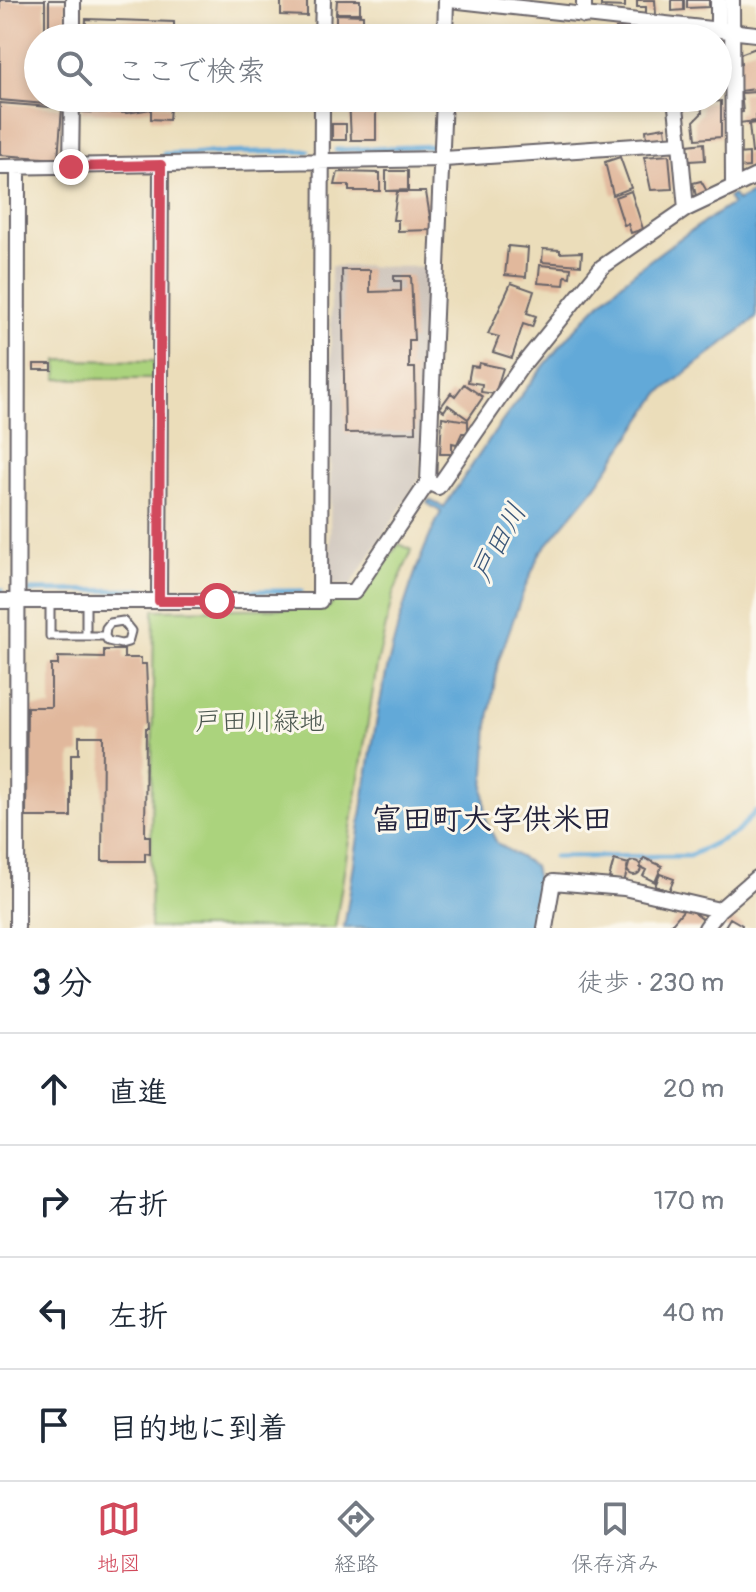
<!DOCTYPE html>
<html lang="ja">
<head>
<meta charset="utf-8">
<style>
	body { margin:0; font-family:Pangolin,"Klee One",sans-serif; background:#f6f6f7; color:#1f2937 }
	.stop { position:absolute; width:24px; height:24px; margin:-18px; border:6px solid #d1495b; border-radius:50%; background:#fff }
	.stop.end { background:#d1495b; border-color:#fff; box-shadow:0 2px 8px #0008 }
	.list { margin:0; padding:0; list-style:none }
	h2 { display:flex; justify-content:space-between; align-items:center; height:104px; margin:0; padding:0 32px; font-size:34px }
	h2 small { font-size:26px; font-weight:400; color:#747a83 }
	.list li { display:grid; grid-template-columns:52px 1fr auto; gap:24px; align-items:center; box-sizing:border-box; height:112px; padding:0 32px; border-top:2px solid #e0e1e3 }
	.list b { display:block; font-size:30px; white-space:nowrap }
	.list em { font-size:26px; font-style:normal; color:#747a83 }
	.icon { flex:none; width:44px; height:44px; fill:none; stroke:currentColor; stroke-width:2; stroke-linecap:round; stroke-linejoin:round }
	.map { position:relative; flex:none; width:756px; height:928px; overflow:hidden }
	.search { position:absolute; background:#fff; box-shadow:0 4px 12px #0003; left:24px; right:24px; top:24px; height:88px; display:flex; align-items:center; gap:20px; box-sizing:border-box; padding:0 28px; border-radius:44px; color:#747a83; font-size:30px }
	.sheet { height:552px; background:#fff }
	nav { display:flex; justify-content:space-around; align-items:center; box-sizing:border-box; height:112px; border-top:2px solid #e0e1e3; background:#fff; font-size:22px; color:#747a83 }
	nav a { display:grid; justify-items:center; gap:4px }
	nav .on { color:#d1495b }
	.map>svg:first-child { display:block }
	.industrial { fill:#ccc2b9 }
	.green { fill:#abd37d; stroke:#667a5c; stroke-width:2 }
	.water { fill:#62a9d8; stroke:#42668a; stroke-width:2 }
	.lines { fill:none; stroke-linecap:round; stroke-linejoin:round }
	.stream { stroke:#62a9d8; stroke-width:5 }
	.building { fill:#e1b89c }
	.lane-casing { stroke:#686367; stroke-width:11 }
	.street-casing { stroke:#686367; stroke-width:18 }
	.lane { stroke:#fff; stroke-width:7 }
	.street { stroke:#fff; stroke-width:14 }
	.route { stroke:#d1495b; stroke-width:10 }
	.labels { text-anchor:middle; stroke-width:6; stroke-linejoin:round; paint-order:stroke }
	.park-label { font-size:26px; fill:#4b574f; stroke:#fbf7ec }
	.water-label { font-size:28px; font-style:italic; fill:#3c587a; stroke:#fbf7ec }
	.quarter-label { font-size:30px; font-weight:bold; fill:#22223b; stroke:#fbf7ec }
</style>
</head>
<body>
<div class="map">
<svg width="756" height="928" viewBox="0 0 756 928">
	<rect width="100%" height="100%" fill="#fbf7ec"/>
	<filter id="ink" filterUnits="userSpaceOnUse"><feTurbulence type="fractalNoise" baseFrequency=".0125" numOctaves="2"/><feDisplacementMap in="SourceGraphic" scale="16" xChannelSelector="R" yChannelSelector="G"/><feConvolveMatrix kernelMatrix="1 2 1 2 8 2 1 2 1" color-interpolation-filters="sRGB"/></filter>
	<filter id="wash" filterUnits="userSpaceOnUse"><feTurbulence type="fractalNoise" baseFrequency=".006" numOctaves="4" result="noise"/><feDisplacementMap in="SourceGraphic" scale="32" xChannelSelector="R" yChannelSelector="G"/><feGaussianBlur stdDeviation="1.8" result="paint"/><feColorMatrix in="noise" values="0 0 0 0 0 0 0 0 0 0 0 0 0 0 0 0 0 1.4 0 .05"/><feComposite in="paint" operator="in"/></filter>
	<g filter="url(#wash)">
		<rect width="100%" height="100%" fill="#ebddba"/>
		<path class="industrial" d="M331,266L432,267L420,478L350,586L330,583Z"/>
		<path class="green" d="M58,360L154,361L153,379H57Z
			M399,544L412,550L393,594L377,665L335,928H150L154,610L328,608L337,598L356,599Z"/>
		<path class="water" d="M756,191V318L660,393L596,486L540,553L524,590L498,662L488,725L484,790L486,822L497,843L534,866L540,895L538,928H344C368,787 377,641 441,512L427,503L429,500L444,507C491,436 539,364 600,303C639,264 686,234 732,204L728,197L733,195L737,201Z"/>
		<g class="lines">
			<path class="stream" d="M336,150L434,146
				M164,154L308,151
				M0,590H2
				M30,591L145,590
				M171,591H301
				M554,857L689,856L737,832L756,811"/>
		</g>
		<g id="blocks">
			<path class="building" d="M0,0H45V38H38V98H45V104L0,100Z
				M49,0H66L67,38H49Z
				M281,0H307V16L281,15Z
				M337,0H360V13H336Z
				M601,0H625V7L601,6Z
				M637,0H655L656,15H646V7H637Z
				M672,0H684V10L672,11Z
				M687,0H709V7L687,8Z
				M336,14L363,15V38H336Z
				M86,19L174,22V38H85Z
				M616,29L630,30V38H615Z
				M632,31H652V38H632Z
				M718,47H721L723,76L718,77Z
				M756,48V89L739,91L736,63H741L740,54Z
				M756,92V121L739,123L738,113L743,112L741,93Z
				M83,98H173L172,105H150L170,107L169,120L151,119V109L127,113L82,112Z
				M349,98H376V140H351Z
				M721,101V137L696,139L694,121L702,113L701,103Z
				M0,103L62,108L58,159L0,155Z
				M756,123V152L752,153L749,124Z
				M332,124H346V140H332Z
				M665,127L666,136L647,139L646,130Z
				M704,143L705,160L689,161L688,145Z
				M749,153V167L738,168L737,154Z
				M669,155L672,189L651,190L644,157Z
				M620,157L631,188L613,195L605,162Z
				M386,171H408V190L386,191Z
				M338,172L380,173V191H349V185H335Z
				M701,181L708,193L696,196L693,183Z
				M631,191L643,229L631,233L628,224L624,225L615,197Z
				M397,192H426L432,230L398,231V220H393Z
				M508,246L528,248L526,277L505,275Z
				M543,249L560,250V253L582,252L581,265L542,262Z
				M540,265L571,268L570,277L565,276L564,285L538,283Z
				M342,270H370V292L401,291V281H394V276H411L414,340H409V368H415L416,432L345,433Z
				M511,283L534,291L527,313L536,316L532,327L523,324L512,358L493,352L499,337L488,334Z
				M479,363L503,368L495,394L481,392L482,384L468,382L471,366L478,367Z
				M34,364H52V370H34Z
				M464,384L483,397L468,419L448,405L444,411L440,408L451,393L455,396Z
				M442,417L468,421V433H462L457,444L452,443V454H440Z
				M104,650H124V658H141V664H146L149,728H146L145,836H150V854L145,853V861H102L103,736H79V754H71V817H26L27,707H51V665H58V657L104,658Z
				M644,858L662,866L655,882L643,876L646,870L640,867Z
				M614,860L629,864L624,882L609,878Z
				M627 868a7 7 0 1 1 14 0a7 7 0 1 1-14 0Z
				M660,874L674,879L669,891L655,886Z
				M686,907L705,921L700,928H668Z
				M730,918L742,925L741,928H724Z"/>
		</g>
	</g>
	<g filter="url(#ink)">
		<use href="#blocks" fill-opacity="0" stroke="#686367" stroke-width="2"/>
		<g class="lines">
			<defs>
				<path id="lane" d="M50,601V636H105L108,641L121,644L128,642L131,631L123,621L110,623L106,628L105,636
					M86,636V602"/>
				<path id="street" d="M450,0L756,34
					M718,0V30
					M732,0L733,186
					M584,16V0
					M73,38V0
					M322,38L323,0
					M445,38L446,0
					M680,143L686,209
					M0,167L444,159L680,143L675,98
					M71,167L72,98
					M428,482L438,487L521,367L602,267L686,209L756,176
					M320,592H354L428,482L444,98
					M0,601H320L322,98
					M159,601L161,165
					M17,928L18,167
					M545,928L553,882L624,888L719,910
					M706,928L719,910L756,878"/>
			</defs>
			<use href="#lane" class="lane-casing"/>
			<use href="#street" class="street-casing"/>
			<use href="#lane" class="lane"/>
			<use href="#street" class="street"/>
		</g>
	</g>
	<g class="lines" filter="url(#ink)">
		<path class="route" d="M71,167L161,165L159,601H217"/>
	</g>
	<g class="labels">
		<g class="park-label">
			<text x="260" y="730">戸田川緑地</text>
		</g>
		<g class="water-label">
			<text transform="translate(498 542) rotate(-62)" y="10">戸田川</text>
		</g>
		<g class="quarter-label">
			<text x="492" y="829">富田町大字供米田</text>
		</g>
	</g>
</svg>
<div class="stop" style="left:217px;top:601px"></div>
<div class="stop end" style="left:71px;top:167px"></div>
<div class="search"><svg class="icon" aria-label="search" viewBox="0 0 24 24"><circle cx="10" cy="10" r="6"/><path d="M15 15l6 6"/></svg>ここで検索</div>
</div>
<section class="sheet">
<h2>3 分<small>徒歩 · 230 m</small></h2>
<ul class="list">
<li><svg class="icon" aria-label="ahead" viewBox="0 0 24 24"><path d="M12 20V5M6 11l6-6 6 6"/></svg><div><b>直進</b></div><em>20 m</em></li>
<li><svg class="icon" aria-label="right" viewBox="0 0 24 24"><path d="M7 20v-9h11M14 6l5 5-5 5"/></svg><div><b>右折</b></div><em>170 m</em></li>
<li><svg class="icon" aria-label="left" viewBox="0 0 24 24"><path d="M17 20v-9H6M10 6l-5 5 5 5"/></svg><div><b>左折</b></div><em>40 m</em></li>
<li><svg class="icon" aria-label="arrive" viewBox="0 0 24 24"><path d="M6 21V4h12l-3 4 3 4H6"/></svg><div><b>目的地に到着</b></div></li>
</ul>
</section>
<nav>
<a class="on"><svg class="icon" aria-label="map" viewBox="0 0 24 24"><path d="M3 6l6-2 6 2 6-2v14l-6 2-6-2-6 2zM9 4v14M15 6v14"/></svg>地図</a>
<a><svg class="icon" aria-label="directions" viewBox="0 0 24 24"><path d="M12 3l9 9-9 9-9-9zM9 14v-3h6M13 9l2 2-2 2"/></svg>経路</a>
<a><svg class="icon" aria-label="saved" viewBox="0 0 24 24"><path d="M7 4h10v16l-5-4-5 4z"/></svg>保存済み</a>
</nav>
</body>
</html>
